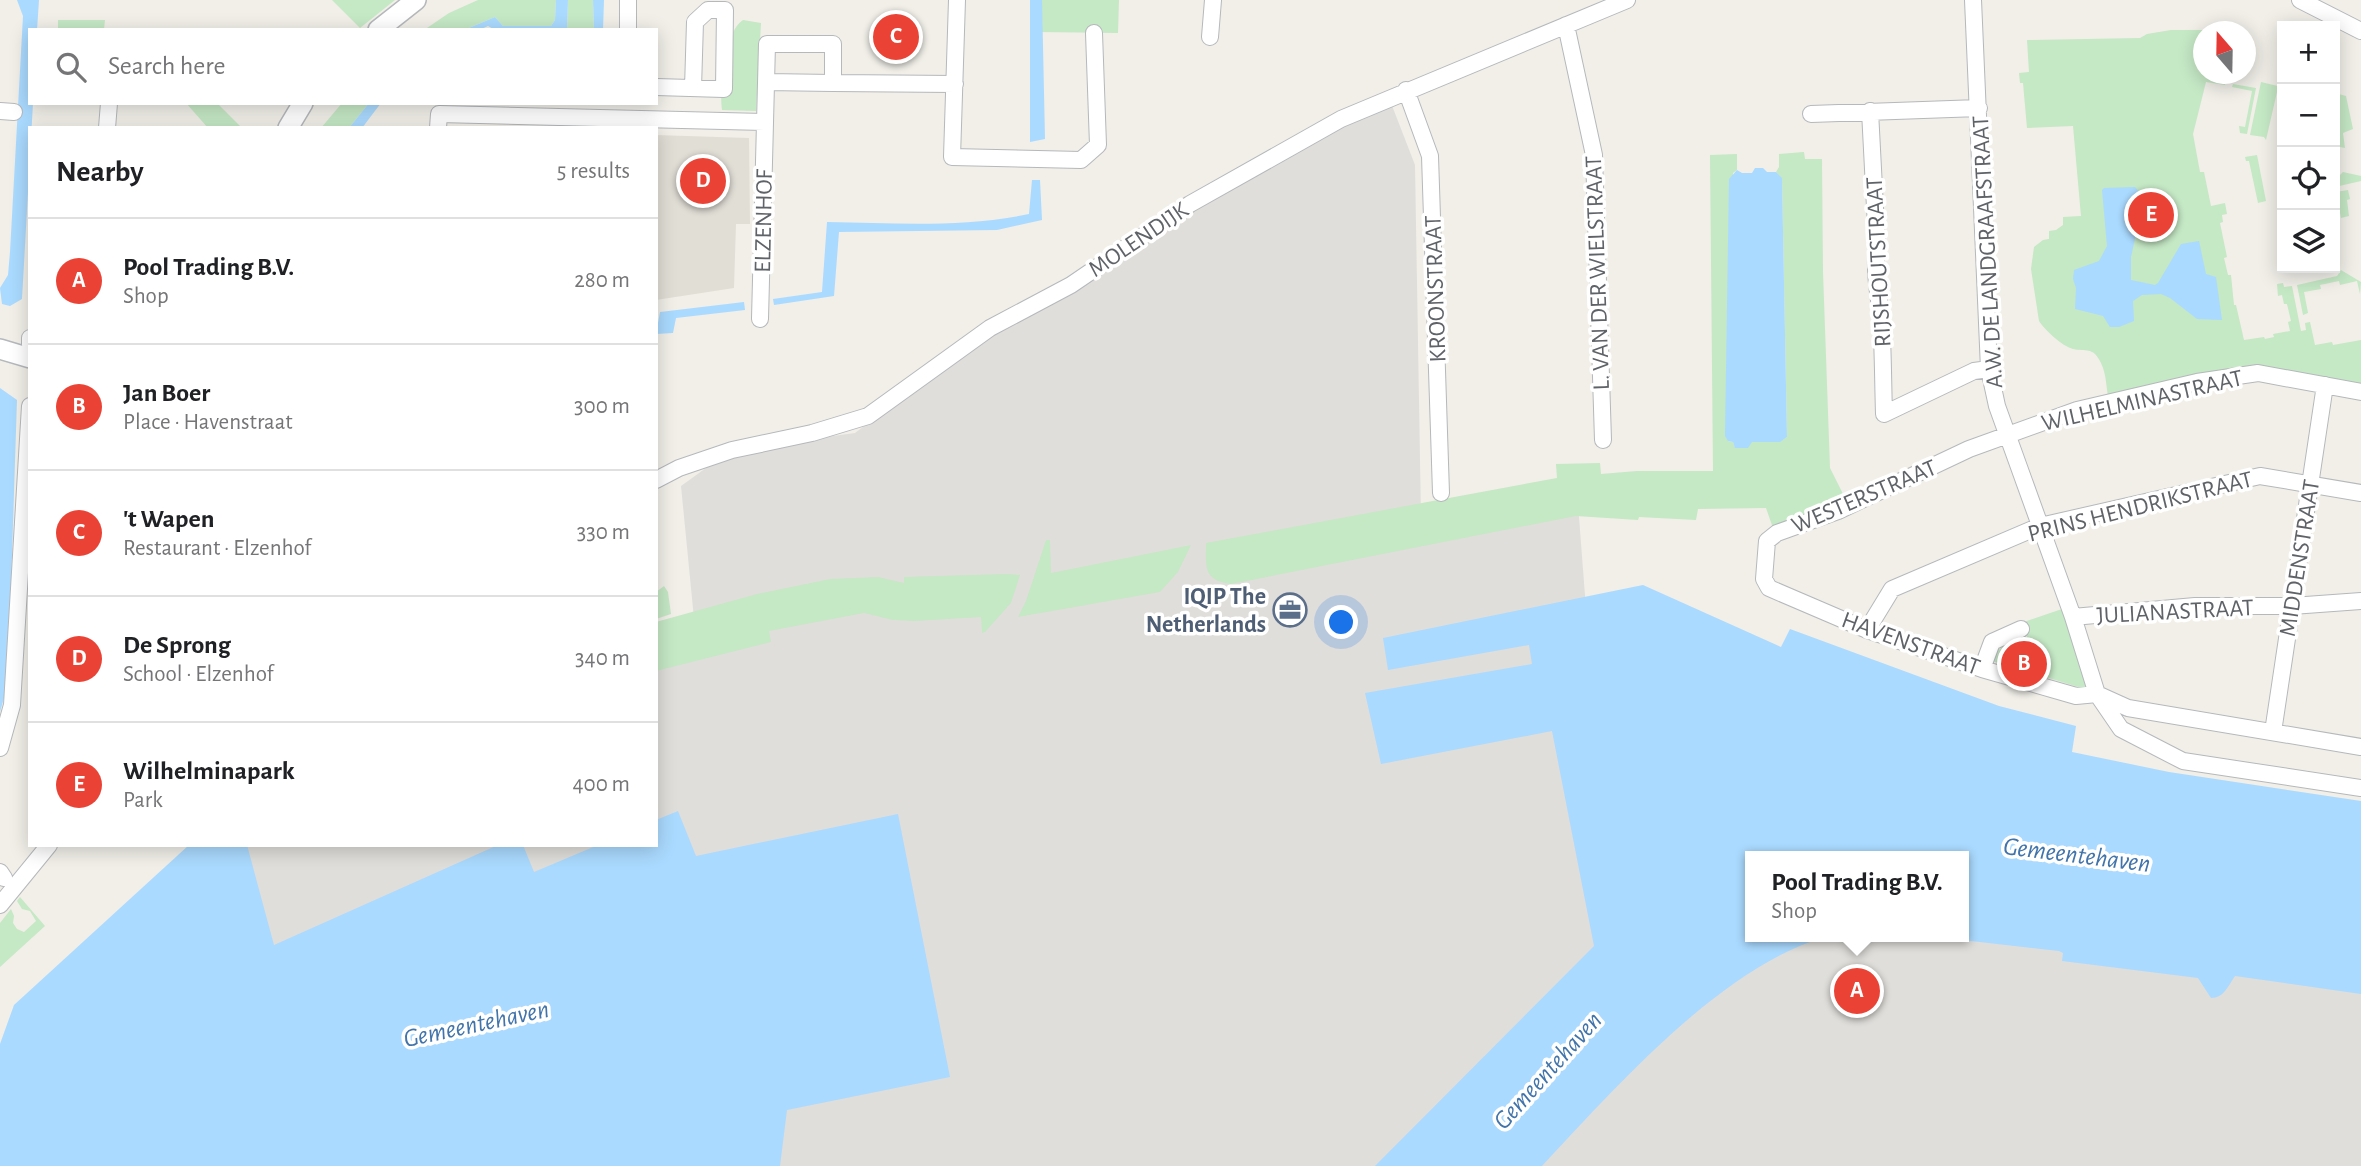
<!DOCTYPE html>
<html lang="en">
<head>
<meta charset="utf-8">
<style>
	body { margin:0; font-family:"Alegreya Sans",sans-serif; background:#f6f6f6; color:#202124 }
	.controls { position:absolute; right:21px; top:21px; display:grid; overflow:hidden; border-radius:0px; box-shadow:0 4px 18px #0003 }
	.controls button { width:63px; height:63px; display:grid; place-items:center; padding:0; border:0; border-bottom:2px solid #e0e0e0; background:#fff; color:#202124; font:35px sans-serif }
	.compass { position:absolute; left:2193px; top:21px; width:63px; height:63px; border-radius:50%; background:#fff; box-shadow:0 4px 18px #0003; rotate:340deg }
	.you { position:absolute; left:1342px; top:623px; width:24px; height:24px; margin:-18px; border:5px solid #fff; border-radius:50%; background:#1a73e8; box-shadow:0 0 0 10px #1a73e833 }
	.badge { display:grid; place-items:center; width:46px; height:46px; border-radius:50%; background:#ea4335; color:#fff; font-size:23px; font-weight:700 }
	.pin { position:absolute; translate:-50% -50%; border:4px solid #fff; box-shadow:0 2px 7px #0006 }
	.popup { position:absolute; left:1745px; top:851px; width:224px; height:91px; box-sizing:border-box; display:grid; place-content:center; border-radius:0px; background:#fff; filter:drop-shadow(0 2px 5px #0005); font-size:23px; white-space:nowrap; color:#757577 }
	.popup b { font-size:26px; color:#202124 }
	.popup::after { content:''; position:absolute; left:50%; top:100%; margin-left:-14px; border:14px solid transparent; border-top-color:#fff }
	.list { margin:0; padding:0; list-style:none }
	h2 { display:flex; justify-content:space-between; align-items:center; height:91px; margin:0; padding:0 28px; font-size:30px }
	h2 small { font-size:23px; font-weight:400; color:#757577 }
	.list li { display:grid; grid-template-columns:46px 1fr auto; gap:21px; align-items:center; box-sizing:border-box; height:126px; padding:0 28px; border-top:2px solid #e0e0e0 }
	.list b { display:block; font-size:26px; white-space:nowrap }
	.list p { margin:0; font-size:23px; white-space:nowrap; color:#757577 }
	.list em { font-size:23px; font-style:normal; color:#757577 }
	.icon { flex:none; width:38px; height:38px; fill:none; stroke:currentColor; stroke-width:2; stroke-linecap:round; stroke-linejoin:round }
	.map { position:relative; flex:none; width:2361px; height:1166px; overflow:hidden }
	.search { position:absolute; background:#fff; box-shadow:0 4px 18px #0003; left:28px; top:28px; width:630px; height:77px; display:flex; align-items:center; gap:18px; box-sizing:border-box; padding:0 24px; border-radius:0px; color:#757577; font-size:26px }
	.panel { position:absolute; background:#fff; box-shadow:0 4px 18px #0003; left:28px; top:126px; width:630px; height:721px; border-radius:0px }
	.map>svg:first-child { display:block }
	.industrial { fill:#e0deda }
	.education { fill:#e1ded6 }
	.green { fill:#c5e8c5 }
	.water { fill:#aadaff }
	.lines { fill:none; stroke-linecap:round; stroke-linejoin:round }
	.minor-casing { stroke:#b5b8bc; stroke-width:18 }
	.tertiary-casing { stroke:#b5b8bc; stroke-width:22 }
	.minor { stroke:#fff; stroke-width:16 }
	.tertiary { stroke:#fff; stroke-width:19 }
	.labels { text-anchor:middle; stroke-width:7; stroke-linejoin:round; paint-order:stroke }
	.street-label { font-size:24px; fill:#5f6368; stroke:#fff }
	.service-label { font-size:24px; font-weight:bold; fill:#4e5e75; stroke:#fff; text-anchor:end }
	.water-label { font-size:26px; font-style:italic; fill:#4174aa; stroke:#fff }
</style>
</head>
<body>
<div class="map">
<svg width="2361" height="1166" viewBox="0 0 2361 1166">
	<rect width="100%" height="100%" fill="#f1efe8"/>
	<path class="industrial" d="M1391,103L1415,165L1421,518L1578,504L1614,974L1385,1166H339L241,845H656V650L696,639L681,486L731,450L855,433L991,330L1196,198Z
		M1759,937H1964L2361,983V1166H1525Z"/>
	<path class="education" d="M656,135L749,138L750,224H736L734,288L656,300Z"/>
	<path class="green" d="M332,0H395L360,28Z
		M478,0H556L555,20L551,26H503L495,17L464,30H424L449,13Z
		M568,0H593L594,30H567Z
		M1039,0H1119L1118,33L1038,32Z
		M58,20H105L104,30H58Z
		M743,20L761,23L756,111L722,110C719,89 724,32 743,20Z
		M2171,30H2211V31L2204,32V74H2227L2225,85L2206,82L2193,134L2200,172H2204L2211,206L2225,203L2227,214L2222,215L2223,222L2220,223L2227,257L2224,258L2228,275H2231L2234,305H2236L2244,340L2264,337L2265,339L2274,337L2273,334L2290,331L2288,322L2291,321L2287,304H2284L2282,295L2278,296L2277,284L2283,283L2284,287L2292,286L2301,331L2306,330L2305,323L2310,322L2315,345L2332,342L2333,345L2361,340V393L2244,370L2109,402C2106,388 2107,376 2101,363C2093,346 2086,352 2073,349C2062,346 2045,330 2039,321L2031,269L2034,247L2043,240L2049,239V231L2056,230L2063,225V217L2081,216L2073,126L2027,128L2023,83H2020L2019,73L2029,72L2027,40L2140,38L2147,34Z
		M2261,82L2282,87V93L2277,92L2266,140L2264,137L2250,135Z
		M2233,84L2256,88L2247,134L2240,133L2239,126L2245,127L2252,91L2232,87Z
		M2335,93L2346,96L2353,129L2343,133L2345,148L2335,146Z
		M186,103H217L242,128H208Z
		M342,103H369L349,128H321Z
		M1804,152L1805,159H1822L1823,272L1830,468L1847,502L1774,531L1766,508L1698,509L1696,520L1639,517L1638,520L1576,516L1231,584C1203,580 1206,567 1206,543L1557,478L1556,464L1600,463L1601,474L1637,471H1713L1710,155L1737,154V170L1733,173L1728,441L1733,442L1735,447L1748,445L1751,442H1779L1787,437L1782,179L1776,172L1779,167V154Z
		M2257,155L2266,201L2258,203L2249,161H2246L2245,157Z
		M2343,172L2361,176V181L2335,187V180Z
		M2348,190L2350,199L2347,200L2349,216L2341,218L2336,192Z
		M2341,270L2361,282L2360,294L2357,281L2340,285L2339,281L2320,285L2321,289L2304,292L2308,313L2303,315L2297,285L2337,276Z
		M1046,540H1050L1051,573L1191,545L1178,572L1160,592L1018,617L1026,601Z
		M1005,574L1020,575L1011,603L985,632L982,633L981,617L915,621L893,620L864,613L769,631L771,642L656,671V622L757,594L830,579L878,577L904,583V577Z
		M664,586L668,592L671,614L656,619V592Z
		M2062,609L2090,684L2085,689L1992,661C1997,645 2013,641 2027,637L2024,622Z
		M20,897L45,926L0,967V923L11,909L14,916L13,923L17,929L24,932L36,921L30,911L22,909L17,901Z"/>
	<path class="water" d="M17,0H39L37,30H30V103H33L22,299L10,306L2,304L0,288L8,275L10,252L23,16Z
		M556,0H568L567,30H495L488,26L479,30H464L495,17L503,26H551L555,20Z
		M593,0H604L603,30H594Z
		M1030,0H1042L1045,139L1030,142Z
		M369,103H381L362,128H349Z
		M1755,168H1763L1767,172H1776L1782,178L1787,437L1780,442H1752L1748,448H1735L1733,442L1728,441L1725,436L1729,179L1737,170L1742,173H1752Z
		M1032,180H1040L1042,220L997,230L839,232L834,296L774,305L773,299L822,292L827,222C895,223 962,228 1029,214Z
		M2135,187L2144,198L2131,257V280L2155,285L2158,283L2181,244L2199,241L2206,274L2216,277L2222,320L2197,319L2170,298L2161,294L2142,295L2133,301L2134,321L2119,327H2110L2103,316L2075,309L2076,288L2073,279L2074,270L2099,261L2107,246L2102,190L2104,188Z
		M744,302L745,310L676,318L673,333L656,334L660,312Z
		M0,388L17,400L9,647L4,698L0,712Z
		M1643,585L1781,647L1790,629L1999,706L2076,726L2072,752L2169,772L2361,801V994L2235,976C2228,986 2224,998 2211,998L2198,978L2062,961L2063,953L2059,951L1936,937H1964V856H1750V937H1825C1721,967 1615,1088 1542,1166H1375L1594,946L1552,731L1381,764L1365,693L1532,664L1529,645L1388,670L1383,638Z
		M678,811L696,856L898,814L950,1077L787,1110L780,1166H0V1044L14,1005L189,845H247L274,945L498,845H523L534,872L598,845H656V820Z"/>
	<g class="lines">
		<defs>
			<path id="minor" d="M957,0L952,157L1081,160L1098,145L1094,33
				M1973,0L1989,369L1997,406L2073,617L2097,694L2121,729L2183,761L2361,788
				M2300,0L2361,31
				M1566,25L1594,155L1603,440
				M628,30V0
				M1210,37L1213,0
				M833,83L955,84
				M656,87L724,89L725,10H708L695,22L693,88
				M1406,90L1430,156L1441,493
				M0,111L14,112
				M1870,111L1877,246C1874,271 1878,291 1881,316C1883,348 1883,381 1884,414L1974,371L1989,369
				M1811,114L1979,108
				M107,128L109,103
				M438,128L439,114L765,122
				M760,319C762,227 765,136 767,44H833V83L766,82
				M30,338V345
				M2361,392L2258,373L2197,382L2077,410L1969,449L1838,511L1777,533L1767,541L1764,579L1769,588L1867,630L1982,669L2076,696L2097,694L2128,708L2361,747
				M656,480L679,468L732,450L812,433L868,416L990,328L1071,285L1190,204L1341,119L1627,0
				M2073,617L2195,606H2292L2361,601
				M1867,630L1892,589L2040,526L2260,476L2361,493
				M1982,669L1992,642L2021,629
				M2273,732L2325,385
				M0,748L12,705L30,406
				M0,872L4,878
				M0,905L49,845"/>
			<path id="tertiary" d="M378,30L416,0
				M288,128L303,103
				M0,349L30,358"/>
		</defs>
		<use href="#minor" class="minor-casing"/>
		<use href="#tertiary" class="tertiary-casing"/>
		<use href="#minor" class="minor"/>
		<use href="#tertiary" class="tertiary"/>
	</g>
	<defs>
		<symbol id="office-ring" viewBox="-11 -11 22 22"><circle r="9.5" fill="#fff" stroke="#5c6f8a" stroke-width="1.5"/><path d="M-6-3h4V-5.5h4V-3h4V5H-6ZM-1-4.5V-3h2v-1.5ZM-6 0V1H6V0Z" fill="#5c6f8a"/></symbol>
	</defs>
	<g fill-rule="evenodd">
		<use href="#office-ring" x="1271" y="591" width="38" height="38"/>
	</g>
	<g class="labels">
		<g class="street-label">
			<text transform="translate(763 221) rotate(-89)" y="8">ELZENHOF</text>
			<text transform="translate(1138 239) rotate(-34)" y="8">MOLENDIJK</text>
			<text transform="translate(1987 252) rotate(-93)" y="8">A.W. DE LANDGRAAFSTRAAT</text>
			<text transform="translate(1878 262) rotate(-93)" y="8">RIJSHOUTSTRAAT</text>
			<text transform="translate(1597 273) rotate(-92)" y="8">L. VAN DER WIELSTRAAT</text>
			<text transform="translate(1435 289) rotate(-92)" y="8">KROONSTRAAT</text>
			<text transform="translate(2142 400) rotate(-13)" y="8">WILHELMINASTRAAT</text>
			<text transform="translate(1864 496) rotate(-23)" y="8">WESTERSTRAAT</text>
			<text transform="translate(2140 506) rotate(-14)" y="8">PRINS HENDRIKSTRAAT</text>
			<text transform="translate(2299 558) rotate(-81)" y="8">MIDDENSTRAAT</text>
			<text transform="translate(2175 611) rotate(-3)" y="8">JULIANASTRAAT</text>
			<text transform="translate(1911 643) rotate(20)" y="8">HAVENSTRAAT</text>
		</g>
		<g class="service-label">
			<text x="1266" y="604">IQIP The<tspan x="1266" dy="28">Netherlands</tspan></text>
		</g>
		<g class="water-label">
			<text transform="translate(2077 854) rotate(7)" y="9">Gemeentehaven</text>
			<text transform="translate(476 1023) rotate(-12)" y="9">Gemeentehaven</text>
			<text transform="translate(1547 1070) rotate(-48)" y="9">Gemeentehaven</text>
		</g>
	</g>
</svg>
<div class="controls">
<button>+</button>
<button>−</button>
<button><svg class="icon" aria-label="locate" viewBox="0 0 24 24"><circle cx="12" cy="12" r="6"/><path d="M12 2v4M12 18v4M2 12h4M18 12h4"/></svg></button>
<button><svg class="icon" aria-label="layers" viewBox="0 0 24 24"><path d="M12 4l9 5-9 5-9-5zM3 14l9 5 9-5"/></svg></button>
</div>
<svg class="compass" viewBox="-18 -18 36 36"><path d="M0-13l5 13h-10z" fill="#e53935"/><path d="M0 13l5-13h-10z" fill="#757577"/></svg>
<div class="you"></div>
<div class="pin badge" style="left:1857px;top:991px">A</div>
<div class="popup"><b>Pool Trading B.V.</b>Shop</div>
<div class="pin badge" style="left:2024px;top:664px">B</div>
<div class="pin badge" style="left:896px;top:37px">C</div>
<div class="pin badge" style="left:703px;top:181px">D</div>
<div class="pin badge" style="left:2151px;top:215px">E</div>
<div class="search"><svg class="icon" aria-label="search" viewBox="0 0 24 24"><circle cx="10" cy="10" r="6"/><path d="M15 15l6 6"/></svg>Search here</div>
<section class="panel">
<h2>Nearby<small>5 results</small></h2>
<ul class="list">
<li><span class="badge">A</span><div><b>Pool Trading B.V.</b><p>Shop</p></div><em>280 m</em></li>
<li><span class="badge">B</span><div><b>Jan Boer</b><p>Place · Havenstraat</p></div><em>300 m</em></li>
<li><span class="badge">C</span><div><b>'t Wapen</b><p>Restaurant · Elzenhof</p></div><em>330 m</em></li>
<li><span class="badge">D</span><div><b>De Sprong</b><p>School · Elzenhof</p></div><em>340 m</em></li>
<li><span class="badge">E</span><div><b>Wilhelminapark</b><p>Park</p></div><em>400 m</em></li>
</ul>
</section>
</div>
</body>
</html>
